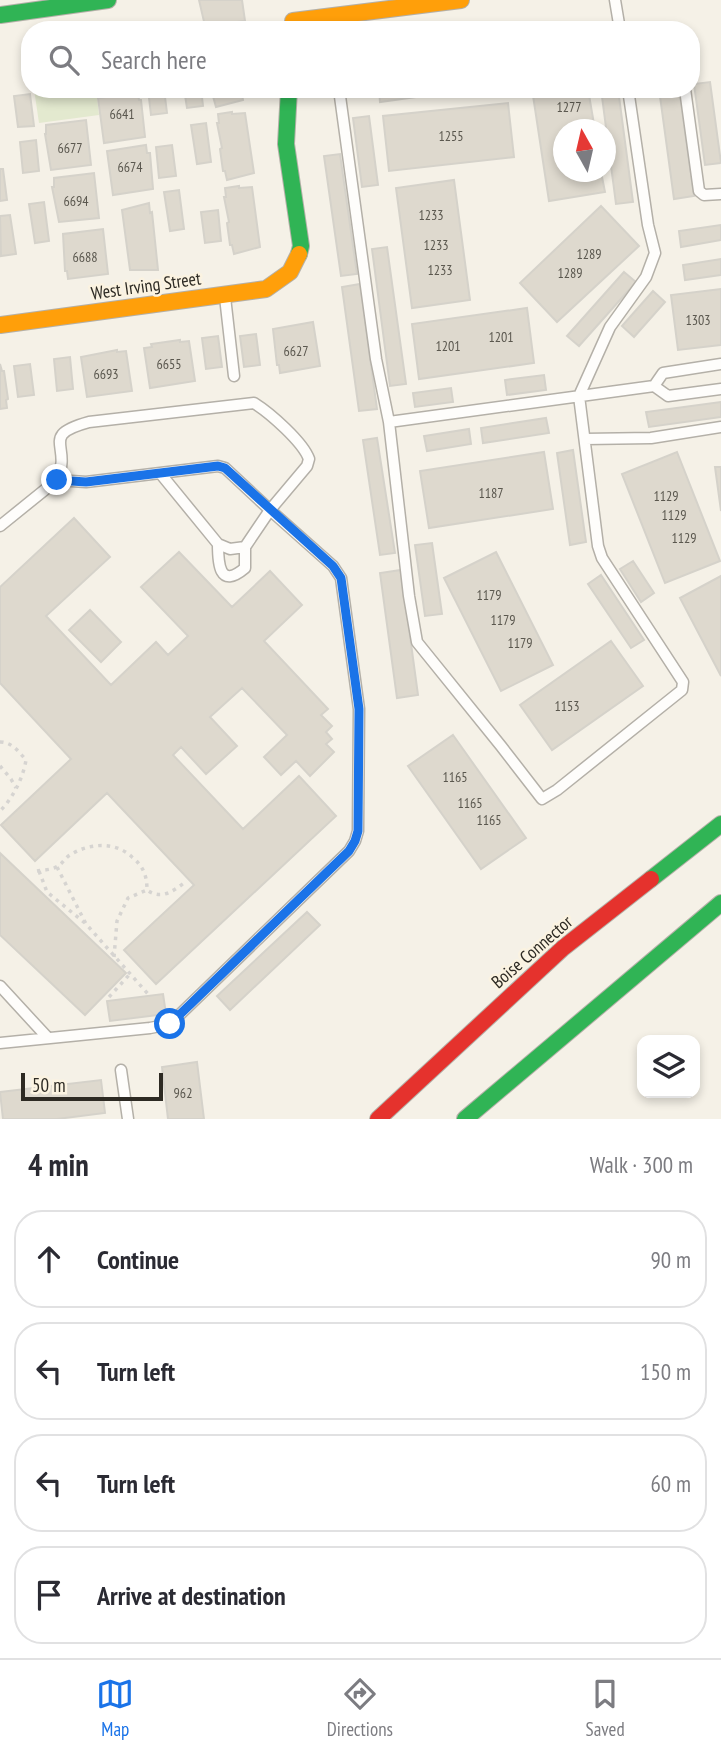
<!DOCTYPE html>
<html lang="en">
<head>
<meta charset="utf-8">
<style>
	body { margin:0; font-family:"PT Sans Narrow",sans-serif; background:#f7f7f7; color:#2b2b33 }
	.controls { position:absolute; right:21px; bottom:21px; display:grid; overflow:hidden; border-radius:14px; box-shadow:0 4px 10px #0003 }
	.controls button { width:63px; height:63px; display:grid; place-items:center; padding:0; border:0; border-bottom:2px solid #e1e1e2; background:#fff; color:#2b2b33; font:35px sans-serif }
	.compass { position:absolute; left:553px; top:119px; width:63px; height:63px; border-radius:50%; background:#fff; box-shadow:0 4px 10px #0003; rotate:352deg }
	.scale { position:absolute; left:21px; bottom:18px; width:142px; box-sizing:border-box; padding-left:7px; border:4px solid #2d2a23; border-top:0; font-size:19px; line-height:24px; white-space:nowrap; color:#2d2a23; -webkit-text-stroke:5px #fbf3e1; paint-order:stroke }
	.stop { position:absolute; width:21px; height:21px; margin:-16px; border:5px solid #1a73e8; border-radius:50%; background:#fff }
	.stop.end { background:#1a73e8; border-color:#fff; box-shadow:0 2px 7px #0008 }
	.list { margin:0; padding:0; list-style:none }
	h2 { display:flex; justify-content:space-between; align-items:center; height:91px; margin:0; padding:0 28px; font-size:30px }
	h2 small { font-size:23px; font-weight:400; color:#7c7c81 }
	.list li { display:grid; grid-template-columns:46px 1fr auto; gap:21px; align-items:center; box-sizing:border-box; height:98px; margin:0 14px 14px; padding:0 14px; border:2px solid #e1e1e2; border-radius:28px }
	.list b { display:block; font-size:26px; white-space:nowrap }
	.list em { font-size:23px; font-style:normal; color:#7c7c81 }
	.icon { flex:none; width:38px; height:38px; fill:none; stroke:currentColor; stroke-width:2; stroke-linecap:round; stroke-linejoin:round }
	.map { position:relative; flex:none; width:721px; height:1119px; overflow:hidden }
	.search { position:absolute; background:#fff; box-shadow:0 4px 10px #0003; left:21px; right:21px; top:21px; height:77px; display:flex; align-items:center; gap:18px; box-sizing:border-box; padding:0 24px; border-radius:28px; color:#7c7c81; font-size:26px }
	.sheet { height:539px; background:#fff }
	nav { display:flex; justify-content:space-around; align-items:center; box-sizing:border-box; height:98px; border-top:2px solid #e1e1e2; background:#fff; font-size:19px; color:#7c7c81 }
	nav a { display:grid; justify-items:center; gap:4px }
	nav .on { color:#1a73e8 }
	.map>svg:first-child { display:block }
	.green { fill:#e3e9cf }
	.building { fill:#ded9ce; stroke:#d5d2ca; stroke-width:2 }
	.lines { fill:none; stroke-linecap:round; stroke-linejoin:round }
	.lane-casing { stroke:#b4b0a8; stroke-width:13 }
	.fast-casing { stroke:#b4b0a8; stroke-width:18 }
	.slow-casing { stroke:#b4b0a8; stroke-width:18 }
	.jam-casing { stroke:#b4b0a8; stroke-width:18 }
	.path { stroke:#d6d4d1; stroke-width:3.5; stroke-dasharray:3.5 5; stroke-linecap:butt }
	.lane { stroke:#fefdfb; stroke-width:10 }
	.fast { stroke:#30b455; stroke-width:16 }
	.slow { stroke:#ff9f0a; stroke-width:16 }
	.jam { stroke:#e5322d; stroke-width:16 }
	.route { stroke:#1a73e8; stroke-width:9 }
	.labels { text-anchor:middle; stroke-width:5; stroke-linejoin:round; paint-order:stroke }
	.number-label { font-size:14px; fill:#5a574e }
	.street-label { font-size:18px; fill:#2d2a23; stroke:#fbf3e1 }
</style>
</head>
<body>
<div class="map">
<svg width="721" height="1119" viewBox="0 0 721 1119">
	<rect width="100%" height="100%" fill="#f5f1e7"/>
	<path class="green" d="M100,22L101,30H39Z
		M34,89H109V96L97,97L99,115L39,123Z"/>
	<path class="building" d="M199,0H242L245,21L205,26Z
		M580,24V30H535Z
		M710,82L721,163L705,165L694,84Z
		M148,89H164L167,113L151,115Z
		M184,89H201L203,106L187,108Z
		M211,89H241L243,100L216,107Z
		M379,89H423L424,96L380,102Z
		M443,89H499L444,96Z
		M532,89H588L595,130H564V172H601L605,192L549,201Z
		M601,89H618L633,202L616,204Z
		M659,89H679L694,196L674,199Z
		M138,93L139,100H141L145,137L104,143L98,98Z
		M30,94L34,126L18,127L14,96Z
		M508,103L514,157L389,171L383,116Z
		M232,112V114L245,113L254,173L227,180L225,171H223L220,149L222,148L217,123H219L218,114Z
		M369,116L378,185L362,187L353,118Z
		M86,120L91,165L51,170L45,134H46V125Z
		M206,123L211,162L197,164L191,125Z
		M36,140L39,171L23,173L20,142Z
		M146,145L147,153H150L153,189L113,195L107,151Z
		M172,145L176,176L159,178L156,147Z
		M340,154L357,274L341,276L324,156Z
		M0,169H3L7,200L0,201Z
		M94,173L99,218L59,222L52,187H54V178Z
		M454,180L470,300L412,308L396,188Z
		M239,186V188L252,187L260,247L234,254L232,245H230L227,223L229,222L224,197H226L225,188Z
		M179,190L184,229L170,231L164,192Z
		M44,202L49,241L35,243L29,204Z
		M149,203L150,213L152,212L158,270H130L122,210Z
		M601,206L639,246L557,322L520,283Z
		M218,210L221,241L205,243L201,212Z
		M10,215L16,254L1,256L0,216Z
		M721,225V240L681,247L679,231Z
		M103,229L108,274L68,279L67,271H65L63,234Z
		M387,247L406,384L390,386L372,249Z
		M721,259V275L685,280L683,265Z
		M624,272L636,282L579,346L567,336Z
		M360,284L377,409L359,411L342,287Z
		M721,289V345L678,350L671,295Z
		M653,291L665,302L634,337L622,326Z
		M527,308L534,363L419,379L412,324Z
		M313,322L320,366L280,373L279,365H277L273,329Z
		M256,334L260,365L244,367L240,336Z
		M218,336L222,367L206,369L202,338Z
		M180,340V342L189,341L195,381L150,388L144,348L152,347L151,344Z
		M117,350V352L126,351L132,391L87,397L81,357Z
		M70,357L73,389L57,391L54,359Z
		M0,364L2,371H4L8,399L6,400L7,408L0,409Z
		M30,364L34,395L18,397L14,366Z
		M544,375L546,390L507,395L505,380Z
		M451,388L453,402L415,407L413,393Z
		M721,402V417L649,427L646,412Z
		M546,418L549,433L483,443L481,428Z
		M469,429L471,444L427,451L424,436Z
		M377,438L395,553L380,555L363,440Z
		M573,450L586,542L570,545L557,453Z
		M544,452L553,509L429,528L420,471Z
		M677,452L720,561L665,583L622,474Z
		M715,467H721V511Z
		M74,518L110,557L46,616L111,685L156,642L168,655L188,636L141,587L179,552L232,607L270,571L302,605L264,641L328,709L321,715L332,726L326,732L332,739L326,744L334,752L310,776L296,761L281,775L264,757L287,735L242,688L210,717L237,746L206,774L181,747L173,755L243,829L299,776L336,816L156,984L124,950L194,885L107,793L35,861L1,825L71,759L0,683V587Z
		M432,543L442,614L425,616L415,545Z
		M496,552L553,665L501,691L444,578Z
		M633,561L654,593L641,602L620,569Z
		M401,570L418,695L397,698L380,573Z
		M601,575L644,640L631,648L588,584Z
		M721,576V676L680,598Z
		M90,610L121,642L101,662L69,630Z
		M611,641L643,686L552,750L520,705Z
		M453,735L526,838L481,869L408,766Z
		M0,853L126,973L85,1015L0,935Z
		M307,912L320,925L230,1010L217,996Z
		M163,994L166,1014L110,1021L107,1001Z
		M197,1062L204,1119H168L162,1067Z
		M101,1080L105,1113L57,1119H3L0,1092Z"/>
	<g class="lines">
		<defs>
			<path id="lane" d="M615,0L620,30
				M339,89L376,359L389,422
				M628,89L648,225L655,253L646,277L610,327L579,396L598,546L602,558L683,682L682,690L557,790L542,799L501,746L417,642L409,596L389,422L654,386
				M685,89L699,191L704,195L721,194
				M225,297L234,376
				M721,364L663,373L654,386L668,396L721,389
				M585,439L651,438L721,427
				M57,480L86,482L218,466L225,468L270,510L245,547V568C219,590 218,563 218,544L160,473
				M0,526L57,480C73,445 38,436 89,422L254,403C270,413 303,442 309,459L307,466L270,510L333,566L341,578L359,709L358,831L355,841L349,851L170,1024L150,1028L0,1043
				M218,544L230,549L245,547
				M0,986L48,1038
				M121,1070L128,1119"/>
			<path id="fast" d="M0,15L108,0
				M289,89L286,144L301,246L299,254
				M651,879L721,824
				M465,1119L721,903"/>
			<path id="slow" d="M293,21L461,0
				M0,325L266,289L290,272L299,254"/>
			<path id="jam" d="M378,1119L563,948L651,879"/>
		</defs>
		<use href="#lane" class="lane-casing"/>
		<use href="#fast" class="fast-casing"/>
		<use href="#slow" class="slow-casing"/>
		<use href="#jam" class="jam-casing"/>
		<path class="path" d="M0,742C12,742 19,752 26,760C23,778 13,798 0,811
			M0,766L11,779L16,788
			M57,867L86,924L148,994
			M37,871C43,870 52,870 58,866C63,863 65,858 70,855C89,843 115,841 132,857C143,866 147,875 147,890C162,901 174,890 187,881
			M39,871L47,892L85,923
			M114,957L117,921L128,898L147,890
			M109,997L130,974"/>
		<use href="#lane" class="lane"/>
		<use href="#fast" class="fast"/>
		<use href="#slow" class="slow"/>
		<use href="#jam" class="jam"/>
	</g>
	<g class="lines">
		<path class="route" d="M57,480L86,482L218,466L225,468L333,566L341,578L359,709L358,831L355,841L349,851L170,1024"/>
	</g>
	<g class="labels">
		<g class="number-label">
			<text x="569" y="112">1277</text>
			<text x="122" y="119">6641</text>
			<text x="451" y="141">1255</text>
			<text x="70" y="153">6677</text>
			<text x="130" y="172">6674</text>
			<text x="76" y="206">6694</text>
			<text x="431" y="220">1233</text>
			<text x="436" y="250">1233</text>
			<text x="589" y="259">1289</text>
			<text x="85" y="262">6688</text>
			<text x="440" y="275">1233</text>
			<text x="570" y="278">1289</text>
			<text x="698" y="325">1303</text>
			<text x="501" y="342">1201</text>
			<text x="448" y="351">1201</text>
			<text x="296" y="356">6627</text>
			<text x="169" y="369">6655</text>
			<text x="106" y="379">6693</text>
			<text x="491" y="498">1187</text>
			<text x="666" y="501">1129</text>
			<text x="674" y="520">1129</text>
			<text x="684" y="543">1129</text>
			<text x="489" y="600">1179</text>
			<text x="503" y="625">1179</text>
			<text x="520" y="648">1179</text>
			<text x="567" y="711">1153</text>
			<text x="455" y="782">1165</text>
			<text x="470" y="808">1165</text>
			<text x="489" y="825">1165</text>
			<text x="183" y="1098">962</text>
		</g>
		<g class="street-label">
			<text transform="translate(146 286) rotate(-8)" y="6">West Irving Street</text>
			<text transform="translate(532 952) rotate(-41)" y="6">Boise Connector</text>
		</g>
	</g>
</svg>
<div class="controls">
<button><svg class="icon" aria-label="layers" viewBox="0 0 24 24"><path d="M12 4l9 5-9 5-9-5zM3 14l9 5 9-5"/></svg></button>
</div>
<svg class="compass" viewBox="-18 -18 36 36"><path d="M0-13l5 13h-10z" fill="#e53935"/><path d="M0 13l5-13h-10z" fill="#7c7c81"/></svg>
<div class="scale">50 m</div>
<div class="stop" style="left:170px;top:1024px"></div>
<div class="stop end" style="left:57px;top:480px"></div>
<div class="search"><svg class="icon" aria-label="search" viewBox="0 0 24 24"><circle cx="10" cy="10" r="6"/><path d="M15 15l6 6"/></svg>Search here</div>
</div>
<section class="sheet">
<h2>4 min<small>Walk · 300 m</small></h2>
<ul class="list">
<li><svg class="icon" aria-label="ahead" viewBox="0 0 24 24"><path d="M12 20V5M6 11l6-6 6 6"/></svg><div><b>Continue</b></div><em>90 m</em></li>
<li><svg class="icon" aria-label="left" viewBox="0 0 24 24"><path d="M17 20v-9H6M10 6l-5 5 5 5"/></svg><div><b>Turn left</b></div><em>150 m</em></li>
<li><svg class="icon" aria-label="left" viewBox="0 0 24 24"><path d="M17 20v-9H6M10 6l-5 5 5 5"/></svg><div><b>Turn left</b></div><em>60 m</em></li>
<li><svg class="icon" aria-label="arrive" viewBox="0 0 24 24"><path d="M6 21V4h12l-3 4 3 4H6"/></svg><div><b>Arrive at destination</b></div></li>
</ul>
</section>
<nav>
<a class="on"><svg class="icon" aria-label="map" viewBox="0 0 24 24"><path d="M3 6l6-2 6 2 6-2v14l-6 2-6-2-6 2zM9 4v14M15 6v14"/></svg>Map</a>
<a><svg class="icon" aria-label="directions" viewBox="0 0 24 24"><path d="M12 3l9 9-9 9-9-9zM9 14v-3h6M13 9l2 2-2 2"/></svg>Directions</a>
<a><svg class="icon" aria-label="saved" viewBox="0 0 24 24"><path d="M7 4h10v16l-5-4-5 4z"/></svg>Saved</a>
</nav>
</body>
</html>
